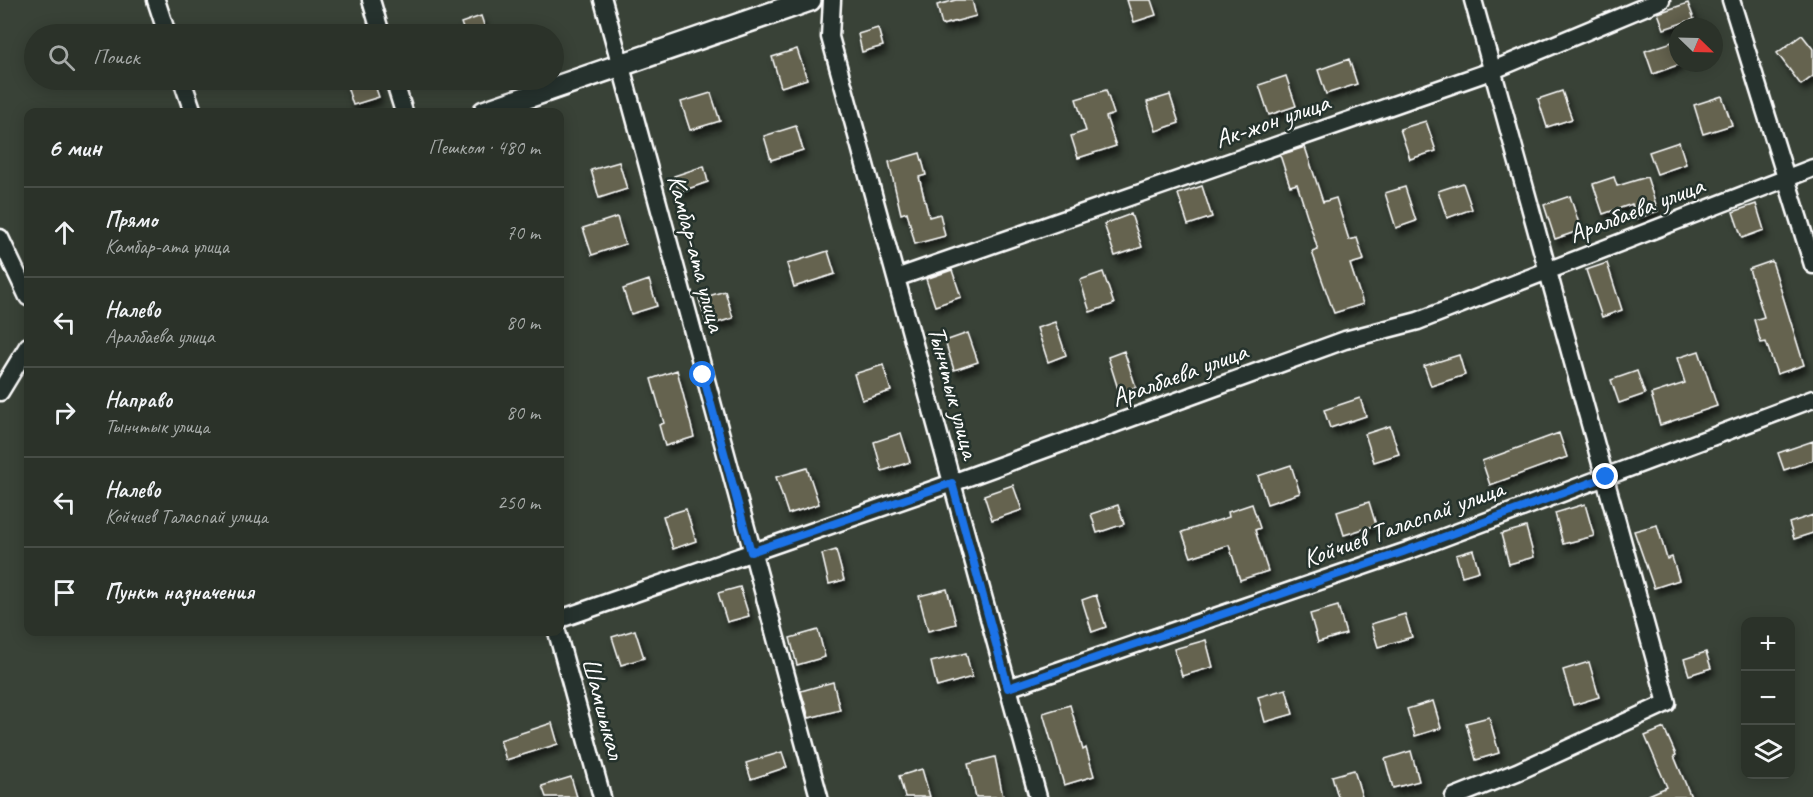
<!DOCTYPE html>
<html lang="ru">
<head>
<meta charset="utf-8">
<style>
	body { margin:0; font-family:Caveat,sans-serif; background:#333a31; color:#f1f3f6 }
	.controls { position:absolute; right:18px; bottom:18px; display:grid; overflow:hidden; border-radius:12px; box-shadow:0 3px 15px #0003 }
	.controls button { width:54px; height:54px; display:grid; place-items:center; padding:0; border:0; border-bottom:2px solid #474d46; background:#2b3229; color:#f1f3f6; font:30px sans-serif }
	.compass { position:absolute; left:1669px; top:18px; width:54px; height:54px; border-radius:50%; background:#2b3229; box-shadow:0 3px 15px #0003; rotate:113deg }
	.stop { position:absolute; width:18px; height:18px; margin:-14px; border:4px solid #1a73e8; border-radius:50%; background:#fff }
	.stop.end { background:#1a73e8; border-color:#fff; box-shadow:0 2px 6px #0008 }
	.list { margin:0; padding:0; list-style:none }
	h2 { display:flex; justify-content:space-between; align-items:center; height:78px; margin:0; padding:0 24px; font-size:26px }
	h2 small { font-size:20px; font-weight:400; color:#a6aaa8 }
	.list li { display:grid; grid-template-columns:39px 1fr auto; gap:18px; align-items:center; box-sizing:border-box; height:90px; padding:0 24px; border-top:2px solid #474d46 }
	.list b { display:block; font-size:22px; white-space:nowrap }
	.list p { margin:0; font-size:20px; white-space:nowrap; color:#a6aaa8 }
	.list em { font-size:20px; font-style:normal; color:#a6aaa8 }
	.icon { flex:none; width:33px; height:33px; fill:none; stroke:currentColor; stroke-width:2; stroke-linecap:round; stroke-linejoin:round }
	.map { position:relative; flex:none; width:1813px; height:797px; overflow:hidden }
	.search { position:absolute; background:#2b3229; box-shadow:0 3px 15px #0003; left:24px; top:24px; width:540px; height:66px; display:flex; align-items:center; gap:15px; box-sizing:border-box; padding:0 21px; border-radius:33px; color:#a6aaa8; font-size:22px }
	.panel { position:absolute; background:#2b3229; box-shadow:0 3px 15px #0003; left:24px; top:108px; width:540px; height:528px; border-radius:12px }
	.map>svg:first-child { display:block }
	.building { fill:#65644f; stroke:#fff; stroke-width:1.5; filter:url(#shadow) }
	.lines { fill:none; stroke-linecap:round; stroke-linejoin:round }
	.minor-casing { stroke:#fff; stroke-width:21 }
	.tertiary-casing { stroke:#fff; stroke-width:26 }
	.minor { stroke:#26332d; stroke-width:16 }
	.tertiary { stroke:#26332d; stroke-width:21 }
	.route { stroke:#1a73e8; stroke-width:8 }
	.labels { text-anchor:middle; stroke-width:5; stroke-linejoin:round; paint-order:stroke }
	.street-label { font-size:26px; fill:#fff; stroke:#26332d }
</style>
</head>
<body>
<div class="map">
<svg width="1813" height="797" viewBox="0 0 1813 797">
	<defs>
		<filter id="shadow"><feDropShadow dx="3.5" dy="6" stdDeviation="3" flood-color="#0009"/></filter>
	</defs>
	<rect width="100%" height="100%" fill="#394237"/>
	<filter id="ink" filterUnits="userSpaceOnUse"><feTurbulence type="fractalNoise" baseFrequency=".0167" numOctaves="2"/><feDisplacementMap in="SourceGraphic" scale="12" xChannelSelector="R" yChannelSelector="G"/><feConvolveMatrix kernelMatrix="1 2 1 2 8 2 1 2 1" color-interpolation-filters="sRGB"/></filter>
	<g filter="url(#ink)">
		<path class="building" d="M956,0H972L976,16L942,25L937,5Z
			M1127,0H1151L1156,15L1134,22Z
			M1688,3L1694,19L1664,29L1658,13Z
			M481,16L487,34H465L461,23Z
			M878,28L883,46L862,52L858,34Z
			M1802,35L1813,49V76L1801,85L1777,53Z
			M1675,41L1678,65L1653,74L1645,51Z
			M797,49L807,79L781,87L772,57Z
			M1349,59L1357,84L1326,94L1318,70Z
			M1286,76L1296,106L1269,115L1259,85Z
			M345,80H373L379,97L353,105Z
			M1106,90L1114,114L1106,117L1116,146L1078,158L1071,136L1086,131L1076,99Z
			M1562,91L1572,119L1547,127L1538,99Z
			M711,93L720,121L690,130L681,102Z
			M1170,95L1179,123L1156,131L1147,102Z
			M1722,96L1732,125L1703,134L1694,105Z
			M1426,121L1436,151L1410,159L1400,129Z
			M796,126L803,150L771,160L764,136Z
			M1679,142L1686,164L1657,174L1649,152Z
			M1305,147L1323,202L1336,198L1349,240L1357,238L1364,260L1350,264L1363,304L1334,313L1312,252L1318,250L1297,184L1290,186L1280,155Z
			M920,153L926,175L919,177L929,217L940,214L945,236L915,244L907,212L901,214L889,162Z
			M619,162L627,189L599,198L591,170Z
			M704,166L708,182L679,192L674,176Z
			M1614,177L1617,186L1647,177L1658,211L1636,219L1632,204L1603,214L1593,184Z
			M1463,183L1472,209L1447,218L1438,191Z
			M1202,186L1212,217L1188,225L1178,194Z
			M1405,187L1416,221L1396,228L1385,193Z
			M1570,196L1581,230L1555,239L1544,205Z
			M1756,204L1764,230L1742,238L1733,212Z
			M1131,214L1142,247L1115,256L1104,224Z
			M617,217L625,244L592,255L583,228Z
			M828,251L835,274L794,287L787,264Z
			M1772,261L1804,365L1777,374L1766,342L1761,343L1754,320L1764,317L1749,269Z
			M1607,263L1622,310L1602,317L1586,270Z
			M952,270L961,297L935,306L926,279Z
			M1103,272L1114,304L1090,312L1080,280Z
			M649,280L657,306L631,314L623,289Z
			M725,291L733,318L707,326L699,299Z
			M1055,322L1066,355L1048,362L1037,328Z
			M968,333L978,362L954,370L945,341Z
			M1124,351L1136,387L1119,392L1108,357Z
			M1699,351L1717,406L1660,425L1651,394L1685,383L1677,358Z
			M1459,355L1465,375L1431,386L1424,366Z
			M883,365L891,391L862,400L854,374Z
			M677,370L694,437L665,446L659,425L664,423L651,379Z
			M1637,371L1645,394L1619,403L1611,380Z
			M1360,398L1366,416L1330,428L1324,410Z
			M1390,426L1399,454L1374,462L1365,434Z
			M901,433L910,462L882,471L874,442Z
			M1559,433L1567,457L1490,485L1482,461Z
			M1813,441V460L1784,470L1778,453Z
			M1291,465L1300,493L1267,504L1258,476Z
			M807,468L819,504L788,514L776,477Z
			M1013,485L1022,510L992,520L984,495Z
			M1369,502L1376,525L1344,535L1337,512Z
			M1252,504L1260,528L1255,530L1268,571L1240,580L1229,545L1191,557L1182,532L1229,517L1228,512Z
			M1585,504L1594,536L1563,544L1555,513Z
			M1118,505L1124,524L1097,533L1091,514Z
			M686,509L696,541L673,549L663,516Z
			M1813,515V533L1794,539L1789,523Z
			M1657,525L1667,559L1672,557L1679,580L1654,588L1634,531Z
			M1526,527L1534,557L1509,564L1501,534Z
			M836,550L844,580L829,584L822,554Z
			M1473,550L1479,571L1462,576L1456,555Z
			M740,587L749,616L727,622L718,593Z
			M947,589L956,624L928,631L919,596Z
			M1096,595L1106,627L1092,632L1082,600Z
			M1338,606L1346,634L1318,642L1310,614Z
			M1405,614L1412,637L1378,647L1371,624Z
			M635,630L644,658L621,665L612,637Z
			M818,630L825,657L797,665L790,638Z
			M1206,640L1213,667L1182,676L1174,649Z
			M1706,652L1711,668L1689,675L1684,659Z
			M966,653L972,677L937,687L931,662Z
			M1589,662L1599,697L1573,705L1563,670Z
			M833,682L840,710L809,718L801,691Z
			M1286,689L1293,714L1265,722L1258,697Z
			M1433,701L1441,728L1415,736L1407,709Z
			M1070,705L1083,750L1086,748L1094,776L1064,785L1043,713Z
			M1489,717L1499,753L1476,760L1466,723Z
			M552,723L558,744L506,760L500,740Z
			M1664,728L1676,755L1674,756L1691,797H1644L1667,787L1645,736Z
			M1411,751L1419,781L1393,788L1385,759Z
			M782,752L787,767L751,779L746,763Z
			M995,757L1003,797H976L968,764Z
			M922,769L930,797H905L899,776Z
			M1354,770L1362,797H1338L1332,776Z
			M571,777L577,797H546L542,786Z"/>
		<g class="lines">
			<defs>
				<path id="minor" d="M156,0L167,34
					M371,0L381,34
					M603,0L819,797
					M832,0L830,37L1038,797
					M1731,0L1813,265
					M182,80L193,112
					M394,80L404,112
					M0,238L28,297
					M896,278L1491,71L1661,0
					M0,392L28,346
					M560,619L952,483L1345,340L1418,321L1813,168
					M557,632L602,797
					M1008,688L1410,550L1813,399
					M1454,797L1517,772L1667,703L1473,0"/>
				<path id="tertiary" d="M484,112L810,0"/>
			</defs>
			<use href="#minor" class="minor-casing"/>
			<use href="#tertiary" class="tertiary-casing"/>
			<use href="#minor" class="minor"/>
			<use href="#tertiary" class="tertiary"/>
		</g>
	</g>
	<g class="lines" filter="url(#ink)">
		<path class="route" d="M703,375L751,552L952,483L1008,688L1403,552L1606,477"/>
	</g>
	<g class="labels">
		<g class="street-label">
			<text transform="translate(1272 120) rotate(-19)" y="9">Ак-жон улица</text>
			<text transform="translate(1636 209) rotate(-21)" y="9">Аралбаева улица</text>
			<text transform="translate(697 253) rotate(75)" y="9">Камбар-ата улица</text>
			<text transform="translate(1179 374) rotate(-20)" y="9">Аралбаева улица</text>
			<text transform="translate(954 392) rotate(75)" y="9">Тынчтык улица</text>
			<text transform="translate(1403 523) rotate(-20)" y="9">Койчиев Таласпай улица</text>
			<text transform="translate(604 708) rotate(75)" y="9">Шамшыкал</text>
		</g>
	</g>
</svg>
<div class="controls">
<button>+</button>
<button>−</button>
<button><svg class="icon" aria-label="layers" viewBox="0 0 24 24"><path d="M12 4l9 5-9 5-9-5zM3 14l9 5 9-5"/></svg></button>
</div>
<svg class="compass" viewBox="-18 -18 36 36"><path d="M0-13l5 13h-10z" fill="#e53935"/><path d="M0 13l5-13h-10z" fill="#a6aaa8"/></svg>
<div class="stop" style="left:703px;top:375px"></div>
<div class="stop end" style="left:1606px;top:477px"></div>
<div class="search"><svg class="icon" aria-label="search" viewBox="0 0 24 24"><circle cx="10" cy="10" r="6"/><path d="M15 15l6 6"/></svg>Поиск</div>
<section class="panel">
<h2>6 мин<small>Пешком · 480 m</small></h2>
<ul class="list">
<li><svg class="icon" aria-label="ahead" viewBox="0 0 24 24"><path d="M12 20V5M6 11l6-6 6 6"/></svg><div><b>Прямо</b><p>Камбар-ата улица</p></div><em>70 m</em></li>
<li><svg class="icon" aria-label="left" viewBox="0 0 24 24"><path d="M17 20v-9H6M10 6l-5 5 5 5"/></svg><div><b>Налево</b><p>Аралбаева улица</p></div><em>80 m</em></li>
<li><svg class="icon" aria-label="right" viewBox="0 0 24 24"><path d="M7 20v-9h11M14 6l5 5-5 5"/></svg><div><b>Направо</b><p>Тынчтык улица</p></div><em>80 m</em></li>
<li><svg class="icon" aria-label="left" viewBox="0 0 24 24"><path d="M17 20v-9H6M10 6l-5 5 5 5"/></svg><div><b>Налево</b><p>Койчиев Таласпай улица</p></div><em>250 m</em></li>
<li><svg class="icon" aria-label="arrive" viewBox="0 0 24 24"><path d="M6 21V4h12l-3 4 3 4H6"/></svg><div><b>Пункт назначения</b></div></li>
</ul>
</section>
</div>
</body>
</html>
